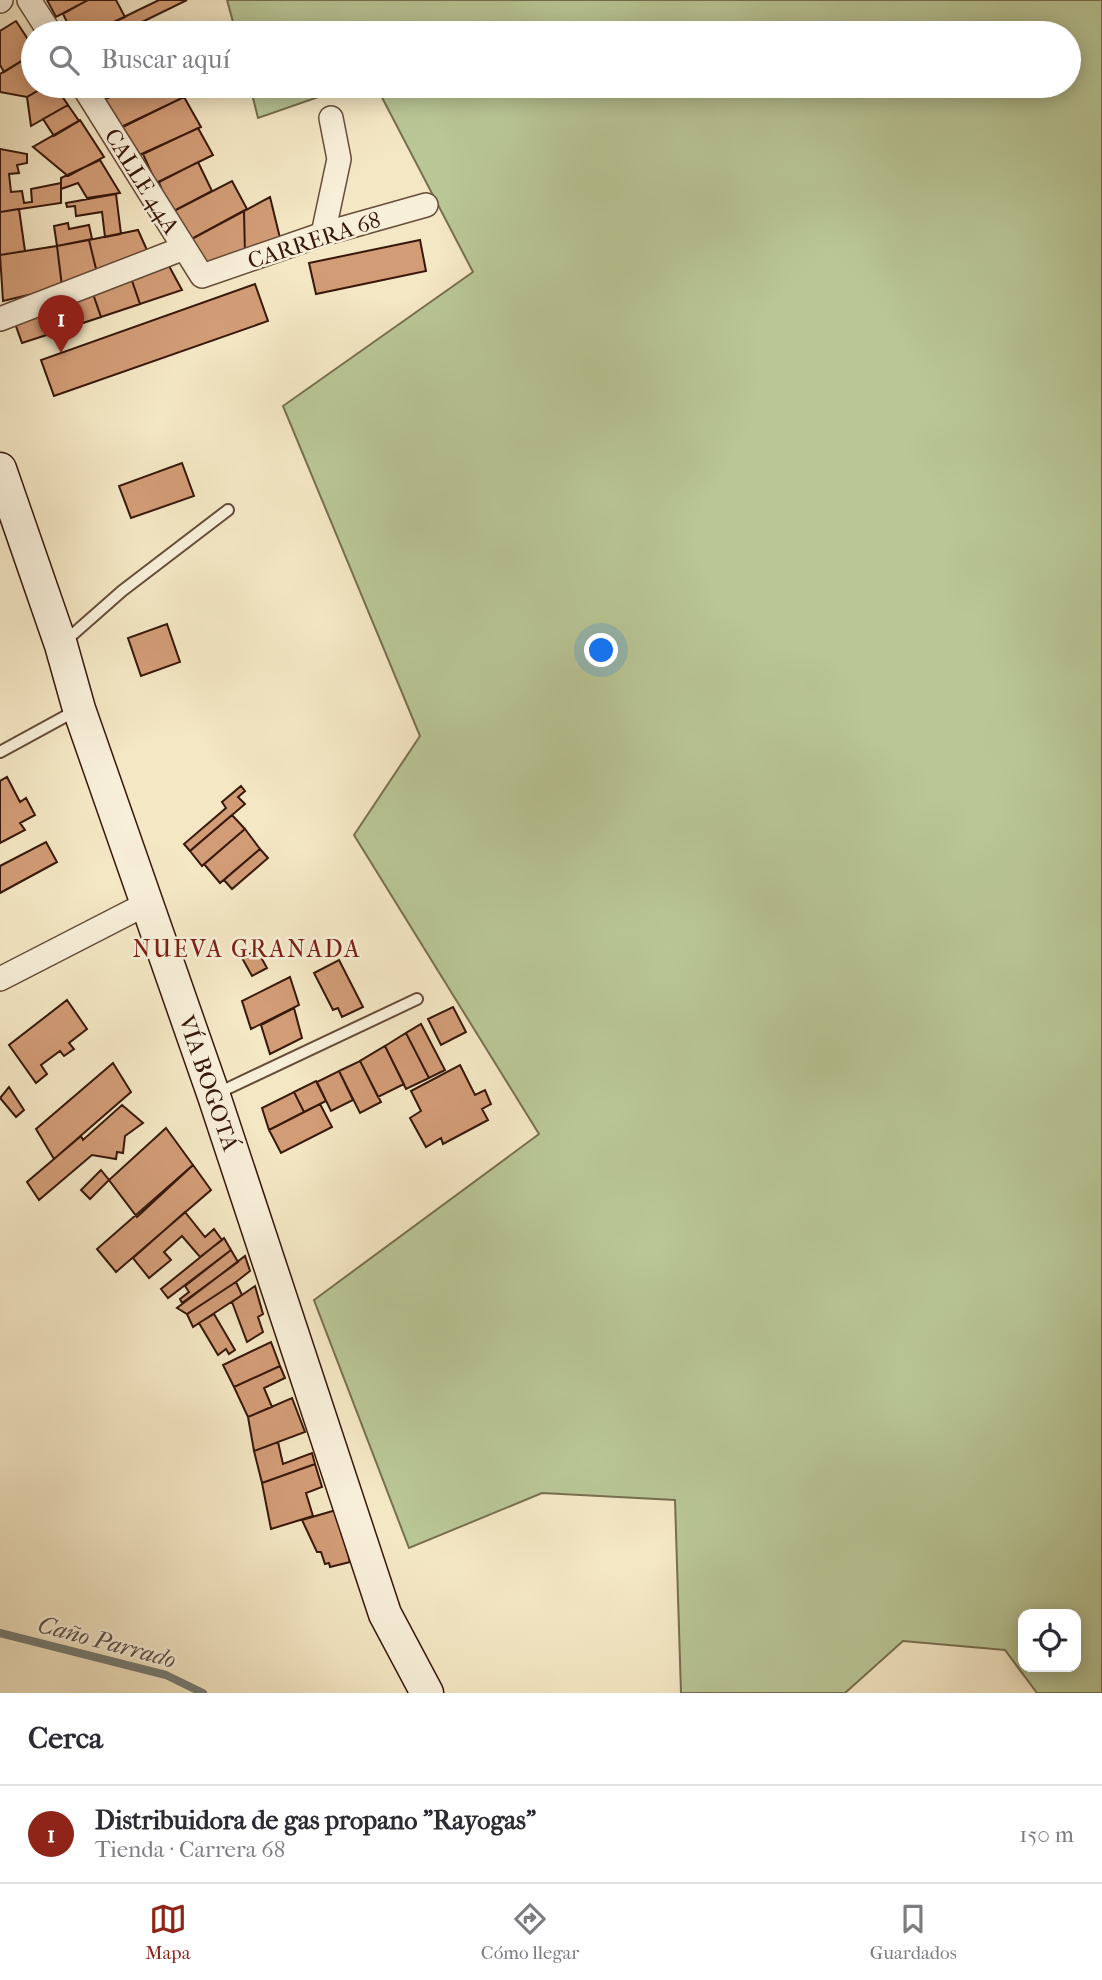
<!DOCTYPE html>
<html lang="es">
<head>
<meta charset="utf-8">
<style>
	body { margin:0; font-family:"IM FELL French Canon",serif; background:#f2f2f3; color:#2b2b33 }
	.controls { position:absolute; right:21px; bottom:21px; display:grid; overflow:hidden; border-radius:14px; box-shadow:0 4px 18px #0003 }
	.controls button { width:63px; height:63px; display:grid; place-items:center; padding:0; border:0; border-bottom:2px solid #e1e1e2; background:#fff; color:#2b2b33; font:35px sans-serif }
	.you { position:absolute; left:602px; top:651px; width:24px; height:24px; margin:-18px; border:5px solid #fff; border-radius:50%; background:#1a73e8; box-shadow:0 0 0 10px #1a73e833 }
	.badge { display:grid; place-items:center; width:46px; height:46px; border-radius:50%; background:#8f2418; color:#fff; font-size:23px; font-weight:700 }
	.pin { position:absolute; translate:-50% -58px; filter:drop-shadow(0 2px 4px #0008) }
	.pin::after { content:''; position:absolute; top:37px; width:24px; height:21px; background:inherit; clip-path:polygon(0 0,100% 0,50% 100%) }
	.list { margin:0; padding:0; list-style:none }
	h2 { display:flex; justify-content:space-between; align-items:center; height:91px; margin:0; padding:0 28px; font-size:30px }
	h2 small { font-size:23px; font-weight:400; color:#7c7c81 }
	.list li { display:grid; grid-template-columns:46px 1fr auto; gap:21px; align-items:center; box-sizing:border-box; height:98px; padding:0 28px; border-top:2px solid #e1e1e2 }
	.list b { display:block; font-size:26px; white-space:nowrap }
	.list p { margin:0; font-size:23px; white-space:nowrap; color:#7c7c81 }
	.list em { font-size:23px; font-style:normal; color:#7c7c81 }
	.icon { flex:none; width:38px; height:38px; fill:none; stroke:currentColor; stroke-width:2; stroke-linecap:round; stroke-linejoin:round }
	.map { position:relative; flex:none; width:1102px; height:1693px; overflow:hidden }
	.search { position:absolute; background:#fff; box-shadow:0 4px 18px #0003; left:21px; right:21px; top:21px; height:77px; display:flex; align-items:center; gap:18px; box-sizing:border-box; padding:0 24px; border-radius:38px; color:#7c7c81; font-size:26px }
	.sheet { height:189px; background:#fff }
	nav { display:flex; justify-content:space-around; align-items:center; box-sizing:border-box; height:98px; border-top:2px solid #e1e1e2; background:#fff; font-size:19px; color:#7c7c81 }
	nav a { display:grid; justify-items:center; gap:4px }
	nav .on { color:#8f2418 }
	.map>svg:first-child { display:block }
	.green { fill:#b9c696; stroke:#786f50; stroke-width:2; fill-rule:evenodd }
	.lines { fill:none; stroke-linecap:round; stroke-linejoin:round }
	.stream { stroke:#757c75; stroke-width:8 }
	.building { fill:#d29c76; stroke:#37180a; stroke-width:2 }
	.service-casing { stroke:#664c38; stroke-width:14 }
	.minor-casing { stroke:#664c38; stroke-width:26 }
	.secondary-casing { stroke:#37180a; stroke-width:35 }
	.service { stroke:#f8efd9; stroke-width:10 }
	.minor { stroke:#f8efd9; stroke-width:23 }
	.secondary { stroke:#f8efd9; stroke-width:32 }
	.labels { text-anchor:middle; stroke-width:5; stroke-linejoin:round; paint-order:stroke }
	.street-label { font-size:23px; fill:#37180a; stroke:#f8efd9 }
	.neighbourhood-label { font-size:24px; letter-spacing:2px; fill:#7a1f14; stroke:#f8efd9 }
	.water-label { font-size:24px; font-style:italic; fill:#5b5249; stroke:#f8efd9 }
</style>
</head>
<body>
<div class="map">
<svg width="1102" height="1693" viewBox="0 0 1102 1693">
	<rect width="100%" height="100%" fill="#f4e7c4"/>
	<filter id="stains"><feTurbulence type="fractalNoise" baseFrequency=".00286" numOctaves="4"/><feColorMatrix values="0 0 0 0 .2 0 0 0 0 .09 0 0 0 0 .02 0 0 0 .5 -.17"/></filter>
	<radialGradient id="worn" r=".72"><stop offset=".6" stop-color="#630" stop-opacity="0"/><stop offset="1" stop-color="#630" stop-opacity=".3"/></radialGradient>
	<path class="green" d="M227,0H1102V1693H1037L1005,1650L903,1641L845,1693H681L675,1500L542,1493L409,1548L314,1300L539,1134L354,835L420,736L283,406L473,272L376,86H1069V33H236ZM1023,1614H1076V1667H1023Z
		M250,86H350L258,118Z"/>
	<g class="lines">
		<path class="stream" d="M0,1633L166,1675L203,1693"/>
	</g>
	<path class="building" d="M47,0H88L56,17Z
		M88,0H116L125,17L91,33H78L74,26L70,28L63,14Z
		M159,0H187L140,23L146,33H91Z
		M16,21L33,47V54L4,72L0,65V31Z
		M33,54V86H46L27,97L0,92V74Z
		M46,86H55L68,105L31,126L27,97Z
		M101,86H132L108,98Z
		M133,86H189L192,93L117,130L101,101Z
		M184,97L201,127L135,157L119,128Z
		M68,105L79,121L54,136L43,119Z
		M80,120L104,157L68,176L33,147Z
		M198,128L213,155L156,183L143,154Z
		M0,149L27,154V163L17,165L19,173L9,174L11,192L22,191L24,203L32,202L31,189L61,183V203L0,212Z
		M100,160L120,193L87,198L78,183L61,189V178Z
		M198,162L212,191L170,213L159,182Z
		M232,181L247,209L186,242L170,213Z
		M116,194L121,234L105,237L102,212L76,216L75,206L67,207L66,203Z
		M270,197L280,238L245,255L244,211Z
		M19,209L25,251L0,255V212Z
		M244,211L245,255L204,273L186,242Z
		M68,223L69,229L89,225L92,239L57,246L54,226Z
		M138,230L147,250L98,277L89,240Z
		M89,240L97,273L62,286L57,246Z
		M420,240L426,271L316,294L309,263Z
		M57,246L62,287L3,301L0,255Z
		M169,266L182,290L140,304L130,275Z
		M130,275L140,304L101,317L91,288Z
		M255,284L268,321L54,396L41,360Z
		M91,288L101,317L65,329L55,301Z
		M55,299L65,329L22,343L12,315Z
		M182,463L194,496L131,518L119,486Z
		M167,624L180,662L141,676L128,638Z
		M7,777L20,802L26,798L35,815L20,823L25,830L0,843V781Z
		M241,786L245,791L238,797L245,804L190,851L184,844L226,808L222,802Z
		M232,815L245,829L202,866L190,851Z
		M245,829L260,849L220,883L204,864Z
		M46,842L57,862L0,893V866Z
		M260,849L268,858L232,889L224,880Z
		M257,950L267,968L252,976L242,958Z
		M339,960L363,1007L342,1017L338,1008L333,1010L314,973Z
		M290,977L299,1005L251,1029L242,1001Z
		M67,1000L87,1029L69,1043L74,1049L64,1056L60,1051L41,1065L47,1074L36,1083L9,1045Z
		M453,1007L466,1032L441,1045L428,1019Z
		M294,1008L302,1038L270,1054L261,1025Z
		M421,1024L445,1070L429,1078L406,1033Z
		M406,1033L429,1078L406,1089L385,1046Z
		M385,1046L404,1084L378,1097L360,1061Z
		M360,1061L381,1102L360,1113L339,1071Z
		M113,1063L131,1092L54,1159L36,1129Z
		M460,1065L475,1095L485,1090L491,1104L482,1109L488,1120L443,1144L441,1138L426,1147L410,1118L421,1111L411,1091Z
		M339,1071L353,1100L331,1111L317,1082Z
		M316,1081L326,1101L304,1112L294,1092Z
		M9,1087L24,1110L16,1117L0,1098Z
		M294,1092L304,1112L269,1130L262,1108Z
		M320,1104L332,1127L281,1153L269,1130Z
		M122,1105L143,1123L125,1136L123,1153L117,1152L116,1159L92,1155L39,1200L27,1182L81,1136L83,1140Z
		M166,1128L193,1165L137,1217L109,1180Z
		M193,1165L211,1190L116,1272L97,1249Z
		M101,1170L109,1180L90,1199L81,1190Z
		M185,1212L205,1237L214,1229L222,1240L200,1257L182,1236L164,1252L171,1260L149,1278L133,1258Z
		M224,1238L231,1250L168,1298L161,1289Z
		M231,1250L238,1262L182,1303L180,1299L189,1292L185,1286Z
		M245,1256L250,1271L236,1282L187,1314L177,1308Z
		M236,1282L242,1295L193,1327L187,1314Z
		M255,1286L263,1314L258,1317L263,1332L247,1342L232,1302Z
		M214,1314L235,1350L229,1354L226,1349L218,1355L199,1323Z
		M271,1342L280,1366L234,1387L223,1365Z
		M280,1366L285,1378L264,1388L272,1407L248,1417L234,1387Z
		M292,1398L305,1432L254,1451L248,1417Z
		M278,1442L283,1464L312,1453L315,1464L262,1483L254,1451Z
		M315,1464L322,1487L306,1493L313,1516L271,1529L262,1483Z
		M336,1510L350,1562L330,1567L329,1563L325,1564L321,1552H317L302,1520Z"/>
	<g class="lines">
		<defs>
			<path id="service" d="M63,643L122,591L228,510
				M0,752L77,710
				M216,1094L417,999"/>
			<path id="minor" d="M29,0L50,33
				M0,1L1,0
				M83,86L202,276L323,234L426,205
				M323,234L339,159L331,118
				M0,319L184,248
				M0,979L146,904"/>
			<path id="secondary" d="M0,469L61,645L79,709L214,1096L385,1614L427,1693"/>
		</defs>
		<use href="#service" class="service-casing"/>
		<use href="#minor" class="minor-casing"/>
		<use href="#secondary" class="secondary-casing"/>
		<use href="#service" class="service"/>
		<use href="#minor" class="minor"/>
		<use href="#secondary" class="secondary"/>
	</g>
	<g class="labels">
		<g class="street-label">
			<text transform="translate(142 181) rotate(58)" y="8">CALLE 44A</text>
			<text transform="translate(314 240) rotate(-18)" y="8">CARRERA 68</text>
			<text transform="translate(209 1083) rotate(71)" y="8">VÍA BOGOTÁ</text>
		</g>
		<g class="neighbourhood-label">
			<text x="247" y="957">NUEVA GRANADA</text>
		</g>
		<g class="water-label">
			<text transform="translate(107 1642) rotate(15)" y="8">Caño Parrado</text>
		</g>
	</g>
	<rect width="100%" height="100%" filter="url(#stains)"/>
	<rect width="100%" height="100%" fill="url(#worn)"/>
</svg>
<div class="controls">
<button><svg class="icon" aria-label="locate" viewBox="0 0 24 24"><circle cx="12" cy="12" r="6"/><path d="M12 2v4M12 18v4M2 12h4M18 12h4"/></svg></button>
</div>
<div class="you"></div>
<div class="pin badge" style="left:61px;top:353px">1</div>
<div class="search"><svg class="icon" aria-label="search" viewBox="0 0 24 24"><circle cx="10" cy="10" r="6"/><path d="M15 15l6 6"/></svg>Buscar aquí</div>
</div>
<section class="sheet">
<h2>Cerca<small></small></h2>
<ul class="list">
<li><span class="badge">1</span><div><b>Distribuidora de gas propano &quot;Rayogas&quot;</b><p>Tienda · Carrera 68</p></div><em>150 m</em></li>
</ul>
</section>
<nav>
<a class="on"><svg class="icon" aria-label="map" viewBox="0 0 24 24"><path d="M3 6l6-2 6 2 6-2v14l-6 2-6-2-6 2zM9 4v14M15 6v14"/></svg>Mapa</a>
<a><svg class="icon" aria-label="directions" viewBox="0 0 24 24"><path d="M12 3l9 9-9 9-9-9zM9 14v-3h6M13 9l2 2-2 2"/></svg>Cómo llegar</a>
<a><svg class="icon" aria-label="saved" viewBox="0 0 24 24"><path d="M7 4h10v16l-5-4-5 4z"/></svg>Guardados</a>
</nav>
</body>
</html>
